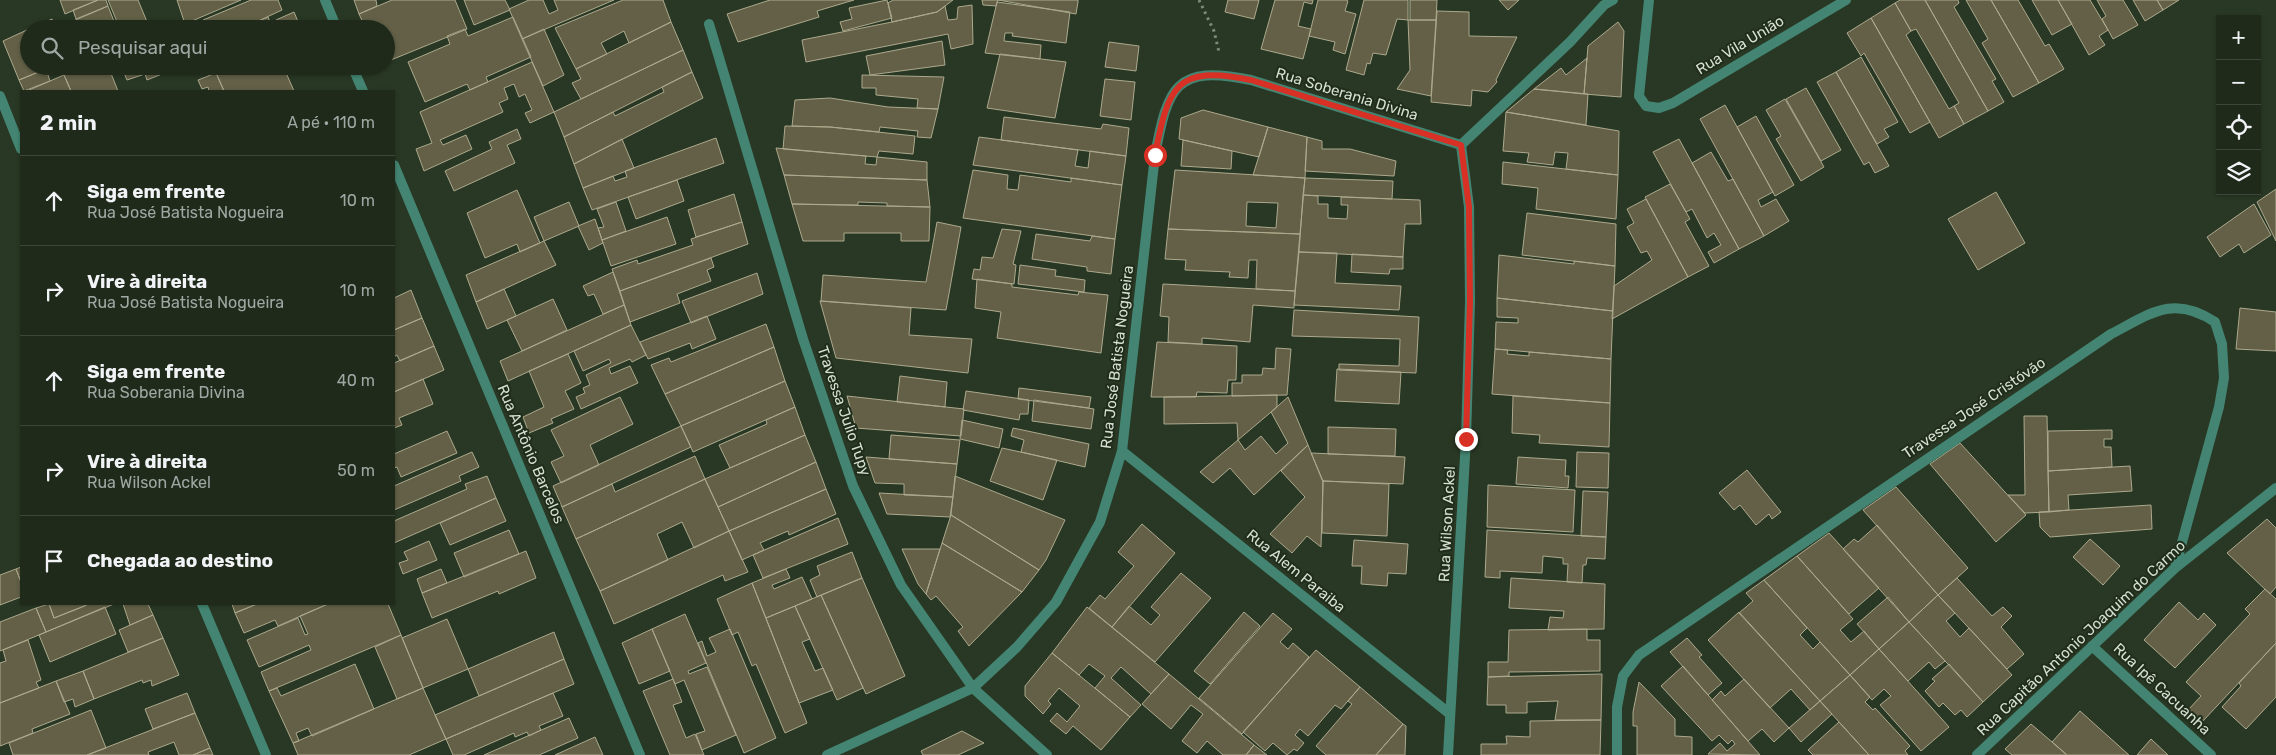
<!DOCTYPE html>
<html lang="pt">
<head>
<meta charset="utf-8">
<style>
	body { margin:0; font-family:Rubik,sans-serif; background:#2c3628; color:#f1f3f6 }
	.controls { position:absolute; right:15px; top:15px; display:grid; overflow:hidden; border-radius:0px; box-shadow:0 1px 4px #0004 }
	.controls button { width:45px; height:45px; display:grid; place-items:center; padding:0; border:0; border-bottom:1px solid #3c463a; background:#1f2a1b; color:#f1f3f6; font:25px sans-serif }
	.stop { position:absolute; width:15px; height:15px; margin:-11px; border:4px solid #d93025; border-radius:50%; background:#fff }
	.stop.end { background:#d93025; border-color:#fff; box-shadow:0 1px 5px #0008 }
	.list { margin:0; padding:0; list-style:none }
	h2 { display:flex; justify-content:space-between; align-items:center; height:65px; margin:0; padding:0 20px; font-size:21px }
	h2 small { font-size:16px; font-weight:400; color:#a1a7a3 }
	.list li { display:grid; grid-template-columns:32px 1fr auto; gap:15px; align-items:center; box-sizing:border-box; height:90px; padding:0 20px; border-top:1px solid #3c463a }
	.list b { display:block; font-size:19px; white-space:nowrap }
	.list p { margin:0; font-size:16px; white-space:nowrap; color:#a1a7a3 }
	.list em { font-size:16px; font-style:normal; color:#a1a7a3 }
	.icon { flex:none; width:28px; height:28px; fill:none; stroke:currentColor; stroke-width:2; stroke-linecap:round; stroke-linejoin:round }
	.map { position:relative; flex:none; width:2276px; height:755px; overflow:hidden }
	.search { position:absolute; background:#1f2a1b; box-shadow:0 1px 4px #0004; left:20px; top:20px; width:375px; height:55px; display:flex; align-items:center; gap:12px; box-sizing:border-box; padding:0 18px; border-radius:28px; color:#a1a7a3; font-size:19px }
	.panel { position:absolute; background:#1f2a1b; box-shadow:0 1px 4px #0004; left:20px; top:90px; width:375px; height:515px; border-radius:0px }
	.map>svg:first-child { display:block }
	.building { fill:#636047; stroke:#aca98d; fill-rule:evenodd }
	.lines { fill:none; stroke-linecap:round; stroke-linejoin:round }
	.path { stroke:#7e8a7a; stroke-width:3; stroke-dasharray:2.5 4; stroke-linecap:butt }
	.lane { stroke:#438572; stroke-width:10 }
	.street { stroke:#438572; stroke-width:10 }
	.route { stroke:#d93025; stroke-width:6 }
	.labels { text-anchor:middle; stroke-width:4; stroke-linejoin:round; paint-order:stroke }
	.street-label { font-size:15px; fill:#d5dfd2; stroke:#1f2d1a }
</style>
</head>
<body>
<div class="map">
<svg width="2276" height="755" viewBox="0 0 2276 755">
	<rect width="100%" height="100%" fill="#293824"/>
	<path class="building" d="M60,0H98L65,14Z
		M98,0H106L108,6L76,19L73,10Z
		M108,0H138L150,29H120Z
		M177,0H241L185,24Z
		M251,0H278L282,10L241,29H206L203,20Z
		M354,0H376L377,6L359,14Z
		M392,0H455L467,29L386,62V29H366L359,14Z
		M464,0H505L510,10L474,25Z
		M529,0H543L549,14L558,10L554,0H614L522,39L509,9Z
		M623,0H663L671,22L629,43L624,31L601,43L607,54L576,69L555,28Z
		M770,0H854L817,11L819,17L738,42L727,14Z
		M887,0L892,18L843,31L840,22L852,19L849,8Z
		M893,0H953L937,12L892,22L888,3Z
		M982,0H998L996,6L983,5Z
		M998,0H1078V2L1076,14Z
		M1228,0H1259L1254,19L1225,12Z
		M1275,0H1313L1312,4L1304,2L1298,26L1311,29L1303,59L1261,49Z
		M1318,0H1346L1348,1L1345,11L1356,14L1345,54L1333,50L1335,42L1309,36Z
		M1364,0H1408V20L1397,19L1386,55L1373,53L1370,64L1367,63L1364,75L1346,70Z
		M1410,0H1437L1436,20H1410Z
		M1499,0H1519L1508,10Z
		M1900,0H1925L1988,111L1964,124L1954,106L1959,103L1916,29L1911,31L1895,3Z
		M1925,0H1958L1959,3L1954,7L1996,79L1992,81L2004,102L1988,111Z
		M1966,0H1991L2039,83L2013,97L1982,43L1988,39Z
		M1991,0H2018L2045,46L2049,44L2064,69L2039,83Z
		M2032,0H2058L2072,24L2052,35Z
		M2058,0H2090L2108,30L2099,36L2105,45L2089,55Z
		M2097,0H2123L2138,25L2113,39L2102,19L2106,16Z
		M2133,0H2157L2163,10L2145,21Z
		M2157,0H2179L2163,10Z
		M997,2L1070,12L1066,43L1012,36L1013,33H1005L1004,41L1041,45L1040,59L985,53Z
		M1895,3L1911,31L1906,35L1949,109L1954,106L1964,124L1939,138L1871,18Z
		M972,5L973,44L951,49L948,34L806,62L802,40L892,22L937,12L945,6L948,20L957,19L958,7Z
		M108,6L117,29H65L64,25Z
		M1437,11L1469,12V36L1517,37L1496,80L1497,82L1488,92L1472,90L1471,106L1431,102Z
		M294,12L301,29H279L276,20Z
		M268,17L273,29H241Z
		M513,17L531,57L486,77L488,82L470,90L467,84L425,102L408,62L450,44L447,36L465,29L468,36Z
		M1871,18L1930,122L1910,133L1864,53L1861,56L1847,33Z
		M52,19L56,29H30Z
		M1408,20H1436L1431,96L1397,89L1410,70Z
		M671,22L683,50L581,99L572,83L581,79L576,69Z
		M1618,22L1624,31L1621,97L1584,94L1588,46Z
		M183,24L185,29H173Z
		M29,29V66H53L19,80L3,41Z
		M544,29L564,75L543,86L522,39Z
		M942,41L945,65L870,75L866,56Z
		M1109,42L1139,46L1136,71L1105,67Z
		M683,50L692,72L564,137L554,112Z
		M1000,54L1066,62L1055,118L987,108Z
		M1861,57L1898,122L1884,129L1889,137L1877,144L1836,72Z
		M1587,58L1584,94L1534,89L1561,68L1566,75Z
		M532,62L554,112L530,123L525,113L532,110L525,94L519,97L514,84L504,88L508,99L499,103L503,112L440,140L443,145L466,135L472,149L424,171L416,149L432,143L420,112Z
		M85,66H108L118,91H71L64,75Z
		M121,66H165L167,72L147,80L145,74L127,80Z
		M165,66H181L167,72Z
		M232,66H264L266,71L283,66L294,91H224L216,73Z
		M46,69L50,81L24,91L19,80Z
		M692,72L703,98L574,164L564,137L613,112L615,116L664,92L662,87Z
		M1836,72L1889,166L1875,173L1869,162L1864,165L1817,82Z
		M216,73L224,91H209L208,87L202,89L198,80Z
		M64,75L71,91H27L50,81Z
		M862,75L944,77L938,109L917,108L918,99L876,95V88H862Z
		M1105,79L1135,82L1131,120L1100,116Z
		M1806,88L1841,150L1821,161L1786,99Z
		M1534,89L1588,94L1586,125L1506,112Z
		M830,98L888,107L938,109L931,138L917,137L918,131L880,127L879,132L830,127L792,126L795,100Z
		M1785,99L1824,167L1801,181L1776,139L1781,136L1766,110Z
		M1725,105L1773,192L1758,200L1761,207L1776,199L1789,221L1764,236L1700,119Z
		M1203,110L1268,127L1259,157L1179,139L1181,118Z
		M1506,112L1619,131L1618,175L1566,169L1568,153L1555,152L1553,165L1527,162L1529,153L1503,151Z
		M1756,116L1794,185L1775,196L1737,127Z
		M1004,117L1101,129L1103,124L1129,128L1126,156L1001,140Z
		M785,126L830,127L915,136L913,154L879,151L877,157L783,149Z
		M1268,127L1307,137L1305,178L1253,175Z
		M517,129L521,139L507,145L515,163L454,191L445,171L492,149L489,142Z
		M979,137L1078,150L1075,166L1088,168L1090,151L1126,156L1122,185L973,165Z
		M1307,137L1322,141V149H1350L1396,161L1394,176L1305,171Z
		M716,138L724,163L592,210L583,188L613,176L615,181L627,177L625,171Z
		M622,139L634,168L583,188L574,164Z
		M1679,139L1739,249L1714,263L1708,252L1721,245L1714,233L1707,238L1692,209L1686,212L1653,152Z
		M1183,140L1232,151L1231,169L1181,166Z
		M776,148L866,156L865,164L876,165L877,157L927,162V180L784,175Z
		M1711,152L1728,181L1733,179L1764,236L1739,249L1692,163Z
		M1503,162L1618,175L1616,219L1536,209L1538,188L1502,184Z
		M973,170L1008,175L1007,189L1018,190L1020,175L1071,182V178L1122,185L1115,239L963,218Z
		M1175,170L1305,178L1300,234L1168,229ZM1247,202L1278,203L1276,228L1246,226Z
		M784,175L927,180L930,207L887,206V203L858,202V205L792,204Z
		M1305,178L1393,181L1392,199L1303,195Z
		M677,180L684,201L636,219L628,197Z
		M1670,184L1690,219L1685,222L1709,266L1688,277L1645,197Z
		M2276,189V241L2257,202Z
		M517,190L540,243L520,252L517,244L485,258L467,213Z
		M1996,192L2025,243L1978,270L1948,219Z
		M734,194L742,222L696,237L688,210Z
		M1303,195L1318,196V204H1328V218L1347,219L1348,205H1341V197L1420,200L1421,224H1405L1403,257L1299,252Z
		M1646,199L1688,277L1612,319L1614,286L1652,260L1647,251L1641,253L1627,227L1634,223L1627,209Z
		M569,202L579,226L544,241L534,217Z
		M616,202L626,231L602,240L598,228L604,227L597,209Z
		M792,204L930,207L929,241H901V233H844V241H803Z
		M2254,204L2271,235L2244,253L2239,244L2220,257L2207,237Z
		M1527,213L1616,224L1615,266L1522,255Z
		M667,217L676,244L611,266L602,240Z
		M595,219L603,243L589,250L578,226Z
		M742,222L748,244L620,291L612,269L637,260L638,264L693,245L691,239Z
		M937,222L961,227L946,310L821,301L823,275L926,282Z
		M1002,229L1021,231L1013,264L1016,265L1014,284L972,279L974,269L980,270L982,257L993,258Z
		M1168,229L1300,234L1295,291L1256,289L1257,260H1249L1248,278L1229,277L1230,272L1185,270L1186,260L1165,259Z
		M1036,234L1090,241L1092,236L1115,239L1111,274L1087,271V267L1032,259Z
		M544,241L556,265L476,302L466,275Z
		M1299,252L1337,253L1335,283L1401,286L1399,310L1294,305Z
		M1352,254L1403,257V269H1390L1389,274L1351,272Z
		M1499,255L1574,264V261L1615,266L1613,311L1497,298Z
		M711,258L714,267L707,270L711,281L677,294L680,303L630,322L620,291Z
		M1020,265L1056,270L1055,276L1085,280L1084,292L1018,284Z
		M613,272L624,305L603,314L594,294L588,296L583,286Z
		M757,273L763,294L691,323L682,301Z
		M977,279L1012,284V287L1078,295L1079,292L1108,295L1101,353L997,338L1001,312L975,308Z
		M1163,284L1295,291L1294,308L1253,305L1250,342L1202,338V344L1168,342L1169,317L1160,316Z
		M504,289L516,316L487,329L476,302Z
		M411,290L422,318L394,330V298Z
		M1497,298L1613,311L1611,359L1495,349L1496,322L1518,323V318L1497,317Z
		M553,299L567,330L522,351L507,320Z
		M820,301L911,308L909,335L972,339L968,373L836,358Z
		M624,305L631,325L508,381L500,361Z
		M2240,308L2276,312V351L2236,349Z
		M1294,310L1419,317L1416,373L1339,370V364L1399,366L1400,339L1292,336Z
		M707,316L716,339L692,349L690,343L648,359L640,342Z
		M422,318L434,346L400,361L397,355L394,357V330Z
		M766,324L774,347L665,394L651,365L669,358L671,362Z
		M631,325L646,355L632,362L630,359L609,368L611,374L630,366L638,383L581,409L576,397L585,393L583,388L590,385L586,375L611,363L609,359L583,371L574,351Z
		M1157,342L1237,346L1236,380H1228L1227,393L1197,392L1196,397H1151Z
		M434,346L444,370L394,392V363Z
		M774,347L785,381L681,426L665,394Z
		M1276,348L1291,349L1287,395L1232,396V383H1242V375H1262L1263,368L1275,369Z
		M1495,349L1508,350L1507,354L1529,356V352L1611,359L1610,403L1492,394Z
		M568,354L581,383L565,391L574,409L551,419L553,423L529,433L523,417L544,407L529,371Z
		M1337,369L1401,372L1399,404L1335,401Z
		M900,376L947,382L945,407L897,402Z
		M423,379L433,404L399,418L402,425L394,428V392Z
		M785,381L795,407L693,452L681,426Z
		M1019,388L1091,397L1089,408L1018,399Z
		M966,391L1029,400L1028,414H1020L1019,420L963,410Z
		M1277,395V407L1238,440L1237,423L1164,424V397Z
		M847,396L964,409L961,436L856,428Z
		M1513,396L1610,403L1609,447L1539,443L1540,435L1512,433Z
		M620,397L633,424L590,445L599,465L561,483L551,462L564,456L551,430Z
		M1288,397L1308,445L1254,495L1230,468L1213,483L1200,472L1238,440L1245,450L1261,436L1276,454L1288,443L1271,412Z
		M1034,400L1094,409L1091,429L1032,421Z
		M795,407L805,435L730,468L719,445L767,424L766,420Z
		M2024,416H2047L2049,512L2025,513L2008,495H2025Z
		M962,420L1003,429L999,448L960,439Z
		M681,426L691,447L562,507L553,486Z
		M1328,427L1396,429L1395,456L1328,454Z
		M1013,428L1089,444L1085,467L1021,452L1024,440L1011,436Z
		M2112,430V439H2104V447H2111L2112,467L2048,471V431Z
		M447,431L457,453L401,477L397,467L394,468V454Z
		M805,435L816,462L718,507L705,479Z
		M891,435L960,440L957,464L889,459Z
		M1960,443L2026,515L1996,542L1930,464Z
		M1308,445L1323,482L1321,547L1307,536L1292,553L1270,534L1305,497L1281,471Z
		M1002,448L1057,460L1043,500L990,481Z
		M472,452L479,467L459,476L461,481L394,510V486Z
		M1577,452L1609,453L1608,488L1576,487Z
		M1311,453L1405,457L1403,484L1323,481Z
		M695,456L705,479L576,539L562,507L612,484L615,492Z
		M866,457L957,464L953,497L904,495V484L875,483Z
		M1518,457L1566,460L1565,476H1569L1568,488L1516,484Z
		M816,462L826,489L729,531L718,507Z
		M2130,466L2132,491L2068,495L2069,510L2049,512L2048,471Z
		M1747,470L1781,512L1772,519L1769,514L1756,525L1740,505L1734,510L1719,493Z
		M487,476L496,498L394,543V521L467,489L465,484Z
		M955,476L1065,520L1046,560L1039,570L951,515Z
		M705,479L729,531L694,548L682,522L657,534L668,560L600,591L576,539Z
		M1323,481L1389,484L1387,536L1322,533Z
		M1488,485L1575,490L1573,532L1487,527Z
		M1896,487L1968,568L1938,595L1863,510Z
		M826,489L836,514L789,535L788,531L760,543L764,550L742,560L729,531Z
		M1583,491L1608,492L1606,537L1581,536Z
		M879,493L953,497L950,517L887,514Z
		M496,498L506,521L450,545L440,523Z
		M2151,505L2152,529L2050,537L2040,527L2039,512Z
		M951,515L1039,570L1022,592L942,543Z
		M838,518L848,544L763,578L753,555Z
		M2267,519L2276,528V587L2270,594L2227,553Z
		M1142,524L1175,553L1112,627L1089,608L1100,595L1105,599L1134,566L1118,552Z
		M1877,525L1938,595L1909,622L1843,549L1854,539L1858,542Z
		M509,530L519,554L464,577L454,553Z
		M1487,530L1606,537L1605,559L1587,558L1586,565H1583L1582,583L1567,582L1568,564H1563V558L1543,556L1542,573L1500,571V578L1485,577Z
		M729,531L748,572L725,581L723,575L614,624L600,591Z
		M1829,533L1879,588L1849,614L1797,556Z
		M2090,539L2120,566L2103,585L2073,557Z
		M1354,540L1408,544L1406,574L1388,573L1387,586L1361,584L1362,566H1352Z
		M429,541L437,560L403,574L399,563L408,560L404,552Z
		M942,543L1022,592L969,646L958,631L963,627L936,596L931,600L926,594Z
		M902,549H940L926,594L918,584Z
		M526,551L536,578L499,594L498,591L432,618L422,593Z
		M852,552L862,578L817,597L810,580L820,575L817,566Z
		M1797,556L1853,619L1840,630L1851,642L1864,631L1879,649L1850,675L1764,580Z
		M21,567V582L16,569Z
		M16,569L21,582V597L0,605V575Z
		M441,569L447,583L422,593L417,579Z
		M786,569L790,578L772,585L774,589L802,577L812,599L766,618L752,583Z
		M1181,573L1211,598L1155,662L1112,627L1129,606L1151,625L1160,615L1151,607Z
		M862,578L905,676L866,694L821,595Z
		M1511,578L1605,584L1604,629L1548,630L1550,617L1563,618L1564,611L1509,608Z
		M1957,578L1992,616L2003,607L2012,616L2001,627L2024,654L2007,669L1938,595Z
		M1764,580L1807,628L1800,635L1813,649L1820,642L1850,675L1820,701L1739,613L1753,601L1746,593Z
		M752,583L807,723L785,733L756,664L752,666L738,632L732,635L717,599Z
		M2265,589L2276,599V643L2202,722L2189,709L2201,696L2186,682L2250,614L2245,609Z
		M821,595L863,688L837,700L795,606Z
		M1938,595L1955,613L1946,621L1960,637L1969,628L2012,675L1983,702L1909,622Z
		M1888,597L1909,622L1879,649L1857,624Z
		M2179,602L2198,620L2204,613L2216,625L2175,668L2144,640Z
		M49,604H84L85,606L54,618Z
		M49,604L54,618L89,604H114L46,632L36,608Z
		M123,604H148L153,615L130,625Z
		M232,604H257L235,613Z
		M257,604H328L278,626L275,620L244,633L235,613Z
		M328,604H388L401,635L269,691L261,672L311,650L309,645L259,667L247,640L298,618L305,635L308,634L300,616Z
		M795,606L810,639L802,642L815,671L823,668L833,690L799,703L766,618Z
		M105,607L116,634L50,662L39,635Z
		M1087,607L1169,674L1151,694L1121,667L1111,678L1141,705L1130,717L1095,688L1105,676L1089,664L1079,675L1052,653Z
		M36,608L46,632L0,651V622Z
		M1244,612L1260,626L1210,684L1194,671Z
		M1739,612L1820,701L1810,710L1791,689L1770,708L1708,640Z
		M1273,613L1292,629L1280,642L1288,649L1293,643L1309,657L1242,734L1199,698Z
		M685,614L706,663L688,671L689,674L707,667L736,735L702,750L696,734L705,731L684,680L675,684L652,629Z
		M153,615L163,638L128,652L119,630Z
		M447,619L468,669L423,688L402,638Z
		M1909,622L1945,661L1935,669L1929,662L1908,681L1879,649Z
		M652,629L670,671L639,684L622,643Z
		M730,629L776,738L744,753L698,643L702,641L707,656L716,652L709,638Z
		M1587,629V640H1600V671L1509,672V676L1488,677V662H1508L1509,630Z
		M554,632L564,659L479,696L468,669Z
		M401,635L423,688L397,699L375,647Z
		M163,638L179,675L152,686L151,680L143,683L142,680L94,699L83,671Z
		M1687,638L1702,655L1699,657L1722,683L1708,695L1670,652Z
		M28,640L41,680L36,682L39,688L0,703V663L6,661L3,650Z
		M2276,643V697L2246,729L2222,707L2241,686L2239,683Z
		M1879,649L1949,727L1921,751L1880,705L1891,696L1884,689L1872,700L1850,675Z
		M1316,650L1360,687L1341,709L1335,705L1308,736L1300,729L1295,735L1304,743L1297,751L1294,749L1287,755L1273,743L1265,751L1243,732Z
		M1052,653L1130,717L1101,750L1073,726L1066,734L1050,721L1057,713L1067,722L1080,706L1059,688L1048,701L1051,704L1043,714L1025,696V686Z
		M564,659L574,684L446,739L435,715Z
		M355,664L374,709L312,736L308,728L296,733L299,741L293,743L269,691L277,688L281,696Z
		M1949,664L1983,702L1967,717L1961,710L1955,715L1943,703L1939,707L1925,691L1935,681L1932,679Z
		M1683,666L1760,755H1759L1708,754L1720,743L1727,751L1735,744L1732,740L1728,744L1719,735L1712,741L1661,686Z
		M83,671L94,699L75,707L73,699L64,702L56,681Z
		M1169,674L1254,745L1246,755H1223L1207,741L1197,753L1182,741L1203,714L1191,705L1171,729L1142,704Z
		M1602,674L1601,720H1555L1558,701L1527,702V713H1506V705H1487L1488,677Z
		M1850,675L1870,697L1865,702L1873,710L1875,708L1910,746L1905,751L1908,755H1869L1820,701Z
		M673,679L682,702L673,705L686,738L695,734L704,755H670L643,691Z
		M1744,679L1789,728L1774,742L1762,729L1748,741L1712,700L1721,691L1725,696Z
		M56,681L70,714L32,729L33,733L0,746V703Z
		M1639,682L1675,719V736L1692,737V755H1637V726H1633V712Z
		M1360,687L1403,724L1376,755H1326L1316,746L1352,704L1348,701Z
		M423,688L446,739L409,755H298L293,743Z
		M187,693L195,713L153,729L145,709Z
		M553,693L563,716L539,726L541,730L529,736L527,732L515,737L514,733L464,755H453L446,739Z
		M1820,701L1832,714L1801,742L1789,728Z
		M91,710L106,748L87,755H13L9,743Z
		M2080,711L2129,755H2067L2052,742Z
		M195,713L210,748L193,755H179L174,742L148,752L149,755H87Z
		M569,718L578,738L539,755H484Z
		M1601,720L1600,755H1481V744H1507L1506,736L1530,737V721Z
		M1839,722L1869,755H1813L1808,750Z
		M1403,724L1406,726L1405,755H1376Z
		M2031,724L2052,742L2067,755H2012L2005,749Z
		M962,731L984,743L958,755H923L921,751Z
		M595,737L603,755H555Z
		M2151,739L2168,755H2137Z
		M1254,745L1267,755H1246Z
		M210,748L213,755H193Z"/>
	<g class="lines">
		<path class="path" d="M1199,0L1214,31L1219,52"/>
		<path class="lane" d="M1461,145L1570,42L1604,5L1613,0"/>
		<path class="street" d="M325,0L337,29
			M1649,0L1639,96L1646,106L1659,108L1673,103L1846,0
			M709,24L803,339L853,486L901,585L973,688L1047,755
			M352,66L363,91
			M0,96L21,149
			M394,165L640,755
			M1122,451L1450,714
			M202,604L266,755
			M2092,646L2211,755
			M827,755L973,688L1017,647L1056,602L1100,522L1122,451L1155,155C1168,87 1175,64 1251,80L1461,145L1469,207L1470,301L1466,439L1448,755
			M1617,755V707L1623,676L1639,655L2111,334C2150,314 2173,294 2215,322L2222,344L2224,378L2219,407L2175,568
			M1977,755L2175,568L2276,488"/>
	</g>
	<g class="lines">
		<path class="route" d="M1155,155C1168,88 1175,64 1251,80L1461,145L1469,207L1470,301L1466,439"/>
	</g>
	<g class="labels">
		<g class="street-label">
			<text transform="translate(1740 45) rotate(-31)" y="5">Rua Vila União</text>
			<text transform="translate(1347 94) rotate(17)" y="5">Rua Soberania Divina</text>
			<text transform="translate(1117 357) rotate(-83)" y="5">Rua José Batista Nogueira</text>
			<text transform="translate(1974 408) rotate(-34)" y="5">Travessa José Cristóvão</text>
			<text transform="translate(844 411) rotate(71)" y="5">Travessa Julio Tupy</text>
			<text transform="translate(531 454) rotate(67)" y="5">Rua Antônio Barcelos</text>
			<text transform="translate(1447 524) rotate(-87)" y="5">Rua Wilson Ackel</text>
			<text transform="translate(1296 571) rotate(39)" y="5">Rua Alem Paraiba</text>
			<text transform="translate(2081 638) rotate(-43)" y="5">Rua Capitão Antonio Joaquim do Carmo</text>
			<text transform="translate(2162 689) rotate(43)" y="5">Rua Ipê Cacuanha</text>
		</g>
	</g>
</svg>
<div class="controls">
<button>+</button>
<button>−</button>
<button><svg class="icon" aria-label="locate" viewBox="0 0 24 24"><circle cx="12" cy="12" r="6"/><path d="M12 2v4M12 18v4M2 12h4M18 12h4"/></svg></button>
<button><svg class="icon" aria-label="layers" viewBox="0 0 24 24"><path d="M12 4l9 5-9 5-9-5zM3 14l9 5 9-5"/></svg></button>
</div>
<div class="stop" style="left:1155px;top:155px"></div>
<div class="stop end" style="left:1466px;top:439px"></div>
<div class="search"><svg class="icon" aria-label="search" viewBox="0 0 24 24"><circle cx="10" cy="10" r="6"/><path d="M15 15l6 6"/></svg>Pesquisar aqui</div>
<section class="panel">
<h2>2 min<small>A pé · 110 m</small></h2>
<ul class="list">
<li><svg class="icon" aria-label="ahead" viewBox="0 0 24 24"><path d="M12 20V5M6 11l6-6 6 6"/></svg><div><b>Siga em frente</b><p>Rua José Batista Nogueira</p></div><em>10 m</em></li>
<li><svg class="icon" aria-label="right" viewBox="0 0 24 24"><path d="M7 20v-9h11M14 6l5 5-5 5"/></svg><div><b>Vire à direita</b><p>Rua José Batista Nogueira</p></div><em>10 m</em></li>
<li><svg class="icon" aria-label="ahead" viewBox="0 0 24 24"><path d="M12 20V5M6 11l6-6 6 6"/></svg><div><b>Siga em frente</b><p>Rua Soberania Divina</p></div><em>40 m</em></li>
<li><svg class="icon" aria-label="right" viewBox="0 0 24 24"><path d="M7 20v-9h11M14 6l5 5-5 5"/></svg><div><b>Vire à direita</b><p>Rua Wilson Ackel</p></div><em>50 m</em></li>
<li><svg class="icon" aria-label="arrive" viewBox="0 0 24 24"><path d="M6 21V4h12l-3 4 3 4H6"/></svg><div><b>Chegada ao destino</b></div></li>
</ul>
</section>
</div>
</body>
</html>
